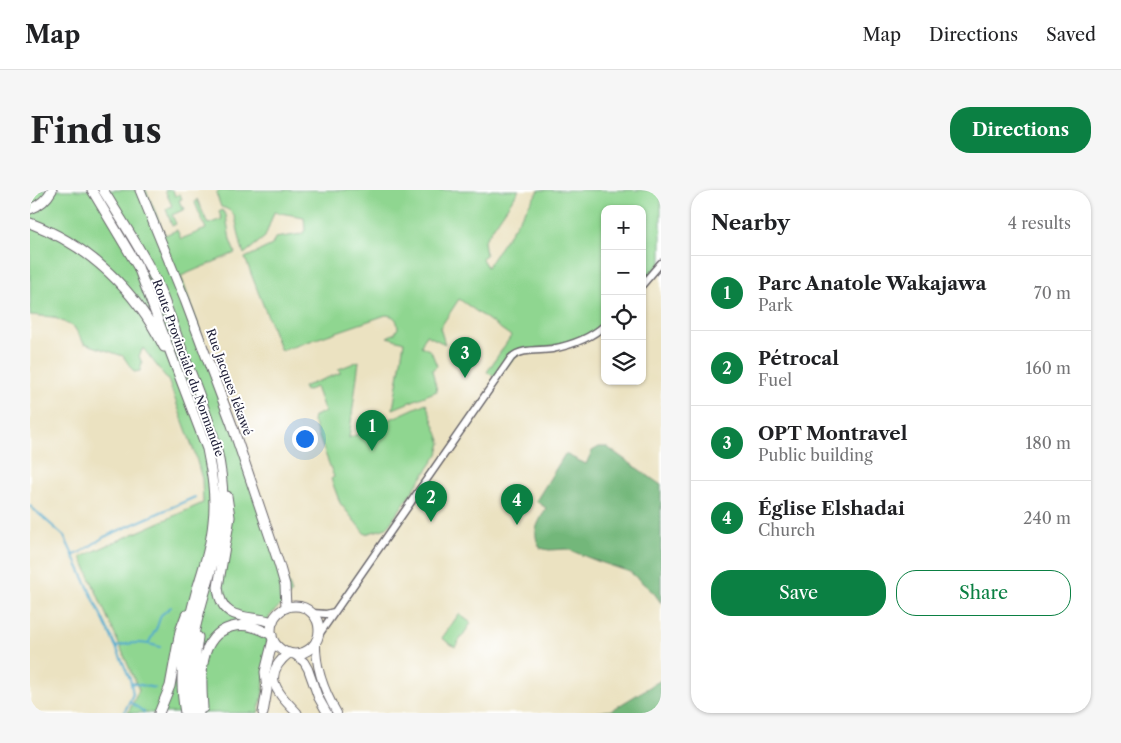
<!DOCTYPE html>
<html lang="en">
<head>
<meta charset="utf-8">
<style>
	body { margin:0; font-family:"Libre Caslon Text",serif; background:#f6f6f6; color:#202124 }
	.controls { position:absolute; right:15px; top:15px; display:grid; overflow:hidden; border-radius:10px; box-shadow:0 1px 4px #0004 }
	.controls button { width:45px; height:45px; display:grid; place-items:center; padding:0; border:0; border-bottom:1px solid #e0e0e0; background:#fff; color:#202124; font:25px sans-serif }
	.you { position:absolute; left:274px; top:248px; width:18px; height:18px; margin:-12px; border:4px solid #fff; border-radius:50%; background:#1a73e8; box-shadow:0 0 0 8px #1a73e833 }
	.badge { display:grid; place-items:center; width:32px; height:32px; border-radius:50%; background:#0b8043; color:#fff; font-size:16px; font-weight:700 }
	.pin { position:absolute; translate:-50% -41px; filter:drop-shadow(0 1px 2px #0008) }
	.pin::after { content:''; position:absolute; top:26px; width:18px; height:15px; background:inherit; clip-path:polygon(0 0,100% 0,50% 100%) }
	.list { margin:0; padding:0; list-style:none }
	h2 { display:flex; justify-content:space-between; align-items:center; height:65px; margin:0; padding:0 20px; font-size:21px }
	h2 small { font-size:16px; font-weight:400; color:#757577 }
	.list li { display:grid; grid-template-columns:32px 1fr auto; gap:15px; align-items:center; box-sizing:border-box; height:75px; padding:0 20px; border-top:1px solid #e0e0e0 }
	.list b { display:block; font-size:19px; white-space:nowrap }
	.list p { margin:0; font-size:16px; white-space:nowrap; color:#757577 }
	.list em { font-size:16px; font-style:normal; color:#757577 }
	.actions { display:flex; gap:10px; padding:15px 20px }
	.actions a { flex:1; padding:11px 0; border:1px solid #0b8043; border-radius:20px; text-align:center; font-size:18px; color:#0b8043 }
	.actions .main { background:#0b8043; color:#fff }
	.icon { flex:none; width:28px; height:28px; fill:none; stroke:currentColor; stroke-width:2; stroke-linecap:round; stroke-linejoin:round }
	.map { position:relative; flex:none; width:631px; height:523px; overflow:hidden; border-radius:20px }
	header { display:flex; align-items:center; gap:30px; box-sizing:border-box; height:70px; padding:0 25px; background:#fff; border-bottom:1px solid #e0e0e0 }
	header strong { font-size:24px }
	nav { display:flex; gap:28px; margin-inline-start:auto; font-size:18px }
	.intro { display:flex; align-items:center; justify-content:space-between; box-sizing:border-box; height:120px; padding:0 30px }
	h1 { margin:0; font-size:35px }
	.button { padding:12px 22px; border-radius:20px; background:#0b8043; color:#fff; font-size:18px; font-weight:700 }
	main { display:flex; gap:30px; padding:0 30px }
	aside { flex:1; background:#fff; border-radius:20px; box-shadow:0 1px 4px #0004 }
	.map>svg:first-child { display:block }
	.green { fill:#8fd690; stroke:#587c66 }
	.forest { fill:#73b77a; stroke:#4a6c5a }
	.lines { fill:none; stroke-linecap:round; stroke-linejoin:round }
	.stream { stroke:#4ea9cc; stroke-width:2 }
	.tertiary-casing { stroke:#68656a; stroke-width:9 }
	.secondary-casing { stroke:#68656a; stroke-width:10 }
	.primary-casing { stroke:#68656a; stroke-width:11 }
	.trunk-casing { stroke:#68656a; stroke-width:11 }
	.tertiary { stroke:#fff; stroke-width:6 }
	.secondary { stroke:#fff; stroke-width:8 }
	.primary { stroke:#fff; stroke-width:9 }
	.trunk { stroke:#fff; stroke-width:9 }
	.labels { text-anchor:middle; stroke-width:4; stroke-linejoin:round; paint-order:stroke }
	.street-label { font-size:12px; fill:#22223b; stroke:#fff }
</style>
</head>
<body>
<header>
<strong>Map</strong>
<nav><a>Map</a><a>Directions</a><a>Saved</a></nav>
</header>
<div class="intro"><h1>Find us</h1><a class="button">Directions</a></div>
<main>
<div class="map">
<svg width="631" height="523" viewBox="0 0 631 523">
	<rect width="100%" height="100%" fill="#fff"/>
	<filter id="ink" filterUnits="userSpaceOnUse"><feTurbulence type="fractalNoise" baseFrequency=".02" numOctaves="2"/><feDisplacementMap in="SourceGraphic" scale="10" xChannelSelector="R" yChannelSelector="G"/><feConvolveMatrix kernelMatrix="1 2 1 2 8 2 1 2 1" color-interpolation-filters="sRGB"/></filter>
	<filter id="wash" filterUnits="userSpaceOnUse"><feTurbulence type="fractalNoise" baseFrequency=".0096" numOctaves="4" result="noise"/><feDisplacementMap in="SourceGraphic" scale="20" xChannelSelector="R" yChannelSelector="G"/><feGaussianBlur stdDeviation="1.12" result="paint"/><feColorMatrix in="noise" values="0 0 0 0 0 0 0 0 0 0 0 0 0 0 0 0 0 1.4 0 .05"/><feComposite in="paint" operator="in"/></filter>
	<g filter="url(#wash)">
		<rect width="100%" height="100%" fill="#ebe2c1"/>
		<path class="green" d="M0,0H116L135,45L147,40L151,49L176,39L165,13L167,9L178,34L192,29L189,22L192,20L196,25L200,50L205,63L151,86L262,403L239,427L233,505L228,523H98L109,500L51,367L173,313L172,289L165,264L138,190L113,158L109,166L112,173L110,181L104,182L93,166L54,153L44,137L23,127L0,125Z
			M135,0H143L145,6L150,4L152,9L149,10L152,18L154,17L155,19L142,25L146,34L142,36L136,19L142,16Z
			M190,0H489L454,51L456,65L452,69L457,77L509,0H631V73L612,95V19H575V135L556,149L490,162L466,188L457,182L481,146L429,109L410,138L415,154L396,145L391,156L401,161L407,176L402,180L407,201L363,219L374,152L357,147L365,143L368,138C367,129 365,126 356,125L251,161L215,68L242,55L245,48L272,44L275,40L274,27L244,22L235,47L214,64C210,55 207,31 204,26C202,21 196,18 191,17L186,3Z
			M329,171L319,248L396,213L411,253L408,264L357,338L335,344L310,313L301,289L304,287L283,231L284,226L295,222L286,197L275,201L273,197L310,183L309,179Z
			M429,424L441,433L425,457L412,448Z"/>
		<path class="forest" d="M569,257H577L631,295V413L624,403L600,382L567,371L537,359L519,360L510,358C501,341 508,334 516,318L506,311L535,264L556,274L562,261Z
			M631,490V523H562L582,520Z"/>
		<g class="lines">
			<path class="stream" d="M0,316L34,346L86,457L100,489L103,504L94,523
				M44,365L51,362L74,347L165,307
				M119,452L127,437L131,425L141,417
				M86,457C101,451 115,452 130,457
				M101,493L125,498
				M100,512L114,522"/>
		</g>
	</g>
	<g filter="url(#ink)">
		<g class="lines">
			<defs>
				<path id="tertiary" d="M612,95L631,73
					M282,423L296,424L304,422
					M288,446L481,168C491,158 509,161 522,159C542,155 560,149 575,135"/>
				<path id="secondary" d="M286,451C285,476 294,501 307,523
					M264,464L274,472L278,479L288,507L297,523"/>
				<path id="primary" d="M110,0L155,110L202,235L249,374L255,395L256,418
					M241 440a24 24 0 1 1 48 0a24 24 0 1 1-48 0Z
					M233,523L237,500L235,482L243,450"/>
				<path id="trunk" d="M62,0L108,77L177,259C182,284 186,307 183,332C181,355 174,376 167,399C156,440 147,480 155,523
					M73,0C88,24 103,47 116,71C134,103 144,140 157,173C179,229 201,281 190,342C180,403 147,460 163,523
					M0,19C11,15 17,9 22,0
					M0,33C60,56 105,100 134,157
					M197,306L200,327L188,397C191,434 220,424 243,432
					M168,447C165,472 160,498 169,523
					M259,463C230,486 247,502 267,523
					M173,518C171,490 167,447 201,437C216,433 229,438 242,445
					M129,523L140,496L150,441L156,425"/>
			</defs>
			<use href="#tertiary" class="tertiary-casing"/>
			<use href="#secondary" class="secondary-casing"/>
			<use href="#primary" class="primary-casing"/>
			<use href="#trunk" class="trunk-casing"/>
			<use href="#tertiary" class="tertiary"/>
			<use href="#secondary" class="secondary"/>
			<use href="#primary" class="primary"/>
			<use href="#trunk" class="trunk"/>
		</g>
	</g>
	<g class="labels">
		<g class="street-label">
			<text transform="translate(158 178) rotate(70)" y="4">Route Provinciale du Normandie</text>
			<text transform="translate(199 192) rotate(70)" y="4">Rue Jacques Iékawé</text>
		</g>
	</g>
</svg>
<div class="controls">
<button>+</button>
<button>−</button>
<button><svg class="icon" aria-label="locate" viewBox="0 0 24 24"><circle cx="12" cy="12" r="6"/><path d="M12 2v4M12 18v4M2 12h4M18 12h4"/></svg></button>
<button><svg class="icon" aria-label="layers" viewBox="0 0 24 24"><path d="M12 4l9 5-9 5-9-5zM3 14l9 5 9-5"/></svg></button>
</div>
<div class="you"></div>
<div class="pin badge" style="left:342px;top:261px">1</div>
<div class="pin badge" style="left:401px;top:332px">2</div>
<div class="pin badge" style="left:435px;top:188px">3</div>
<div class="pin badge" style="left:487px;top:335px">4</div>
</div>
<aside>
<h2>Nearby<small>4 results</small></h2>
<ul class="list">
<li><span class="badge">1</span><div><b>Parc Anatole Wakajawa</b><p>Park</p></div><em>70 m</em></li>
<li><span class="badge">2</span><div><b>Pétrocal</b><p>Fuel</p></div><em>160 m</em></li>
<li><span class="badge">3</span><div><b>OPT Montravel</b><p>Public building</p></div><em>180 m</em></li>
<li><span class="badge">4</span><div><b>Église Elshadai</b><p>Church</p></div><em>240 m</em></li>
</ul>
<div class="actions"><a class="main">Save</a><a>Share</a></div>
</aside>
</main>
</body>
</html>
